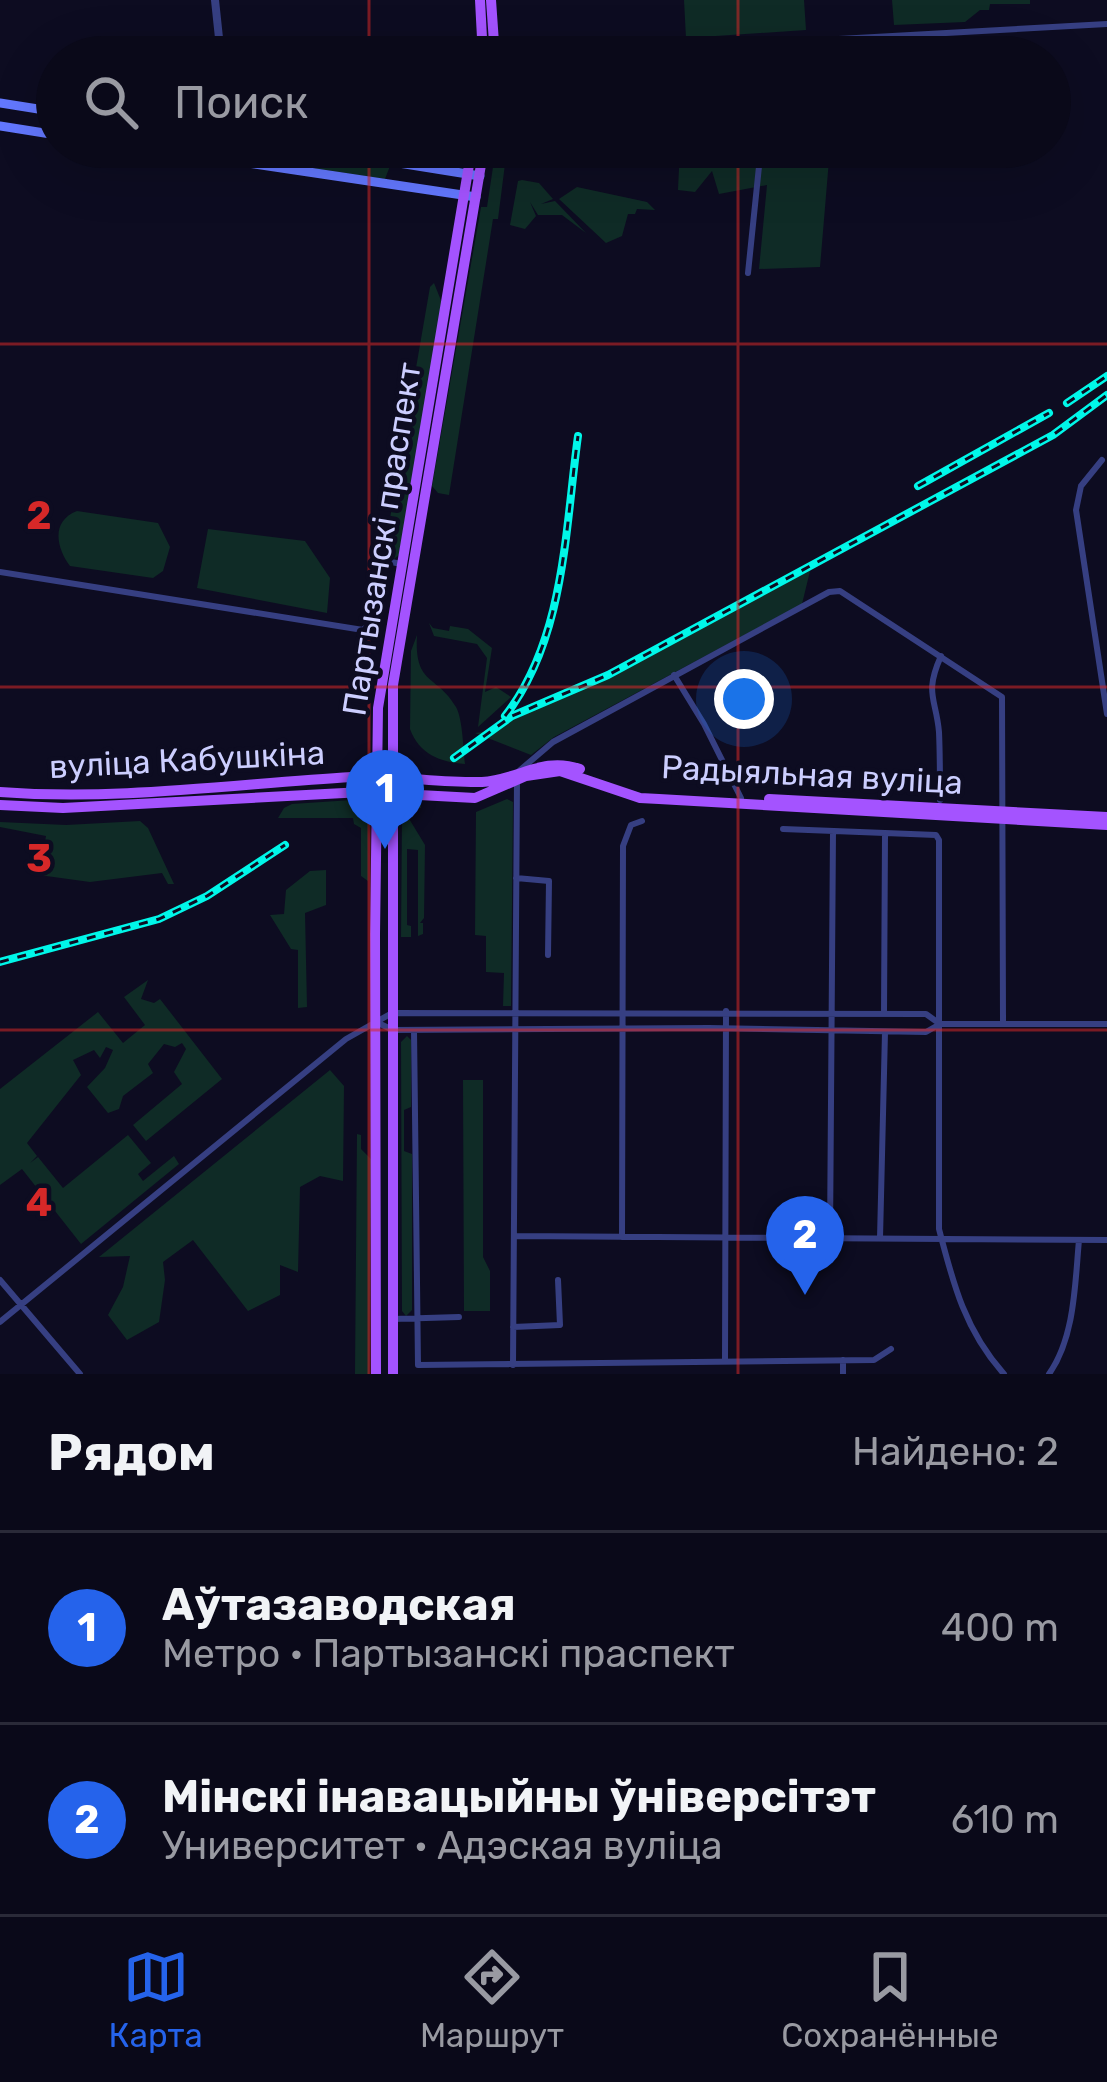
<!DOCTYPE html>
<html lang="ru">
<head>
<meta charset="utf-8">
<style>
	body { margin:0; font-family:Rubik,sans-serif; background:#131222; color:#f1f3f6 }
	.you { position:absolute; left:744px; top:699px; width:42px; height:42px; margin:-30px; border:9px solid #fff; border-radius:50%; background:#1a73e8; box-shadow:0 0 0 18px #1a73e833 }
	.badge { display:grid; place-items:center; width:78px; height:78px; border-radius:50%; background:#2563eb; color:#fff; font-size:39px; font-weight:700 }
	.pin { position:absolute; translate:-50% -99px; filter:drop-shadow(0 3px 6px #0008) }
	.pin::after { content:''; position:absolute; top:63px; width:42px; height:36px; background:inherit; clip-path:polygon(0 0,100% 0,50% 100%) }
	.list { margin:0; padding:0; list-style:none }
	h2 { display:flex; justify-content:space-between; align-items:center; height:156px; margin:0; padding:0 48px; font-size:51px }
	h2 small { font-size:39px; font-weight:400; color:#999aa2 }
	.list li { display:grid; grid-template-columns:78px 1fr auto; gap:36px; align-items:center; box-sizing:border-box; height:192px; padding:0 48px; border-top:3px solid #2a2a38 }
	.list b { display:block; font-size:45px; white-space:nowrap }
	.list p { margin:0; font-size:39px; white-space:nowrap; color:#999aa2 }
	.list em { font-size:39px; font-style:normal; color:#999aa2 }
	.icon { flex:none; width:66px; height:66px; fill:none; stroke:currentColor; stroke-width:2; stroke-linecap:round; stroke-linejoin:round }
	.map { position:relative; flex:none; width:1107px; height:1374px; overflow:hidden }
	.search { position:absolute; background:#0a0919; box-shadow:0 12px 48px #0002; left:36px; right:36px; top:36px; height:132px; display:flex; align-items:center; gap:30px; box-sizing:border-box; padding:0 42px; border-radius:66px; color:#999aa2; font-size:45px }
	.sheet { height:540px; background:#0a0919 }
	nav { display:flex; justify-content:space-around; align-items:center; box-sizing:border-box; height:168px; border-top:3px solid #2a2a38; background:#0a0919; font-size:33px; color:#999aa2 }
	nav a { display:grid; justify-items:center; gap:6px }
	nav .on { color:#2563eb }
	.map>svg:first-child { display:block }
	.green { fill:#0f2b26 }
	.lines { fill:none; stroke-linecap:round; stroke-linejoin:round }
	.minor { stroke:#363f82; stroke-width:6 }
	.tertiary { stroke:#363f82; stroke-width:8 }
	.secondary { stroke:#6378ff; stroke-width:9 }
	.primary { stroke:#a453ff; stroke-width:10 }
	.rail-casing { stroke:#00f7e9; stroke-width:8 }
	.rail { stroke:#0d0c21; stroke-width:3; stroke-dasharray:9; stroke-linecap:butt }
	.grid { fill:none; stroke:#d62828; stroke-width:3; stroke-opacity:0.55 }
	.labels { text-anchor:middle; stroke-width:9; stroke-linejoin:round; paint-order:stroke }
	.street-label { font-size:33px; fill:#ccceff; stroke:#0d0c21 }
	.grid-label { font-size:39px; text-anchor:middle; font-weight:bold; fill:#d62828; stroke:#0d0c21; stroke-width:9; stroke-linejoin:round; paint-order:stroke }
</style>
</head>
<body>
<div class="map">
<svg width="1107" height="1374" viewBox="0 0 1107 1374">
	<rect width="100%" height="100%" fill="#0d0c21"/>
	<path class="green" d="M684,0H804L806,30L686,38Z
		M892,0H1030V4H990L989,10H980L965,22L894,25Z
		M174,147H276L390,166L385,179Z
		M496,147H502L500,162L505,164L498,219H493L449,495L438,493L432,486L481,207H487Z
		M680,147H867V151L830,148L820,267L759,269L767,185L719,194L712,171L695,192L678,190Z
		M522,180L539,183L553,199L541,204L555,201L586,233L562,215H538L530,202L536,216L525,229L510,225L518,181Z
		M577,187L647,202L655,210L637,209L635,214H628L622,236L606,243L559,199Z
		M434,283L442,303L399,555L394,559L384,553L430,287Z
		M77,511L158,523L170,547L163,571L153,578L70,566C56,547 51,521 77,511Z
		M208,529L305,541L330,578L327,613L197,588Z
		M811,567L802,604L554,737L531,755L475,733L496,730L531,709L611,677Z
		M429,623L433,628L449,631L450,626L468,629L492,648L485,692L496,687L511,697L478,727L487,658L477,644L434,636Z
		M417,635C414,686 437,674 456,707C463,720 463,749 465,764C440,762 419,754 410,729L411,651Z
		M507,799L513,802L511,1006H503L504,973L486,972V936L475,935L476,812Z
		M352,800L368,809V881L361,876V828L354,824L353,818H278L284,808L292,804Z
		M420,800L421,808H409L408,817L425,845L424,918L420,923H423V934L418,936V850L407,849V925L411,926V937H401L402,815L407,806Z
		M140,821L148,828L174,884H168L162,873L90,882L39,875L46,836L0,827V822L66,825Z
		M326,870V905L305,913L307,1007L298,1008V950L291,949L270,915L284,914L286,890L310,871Z
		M148,980L141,999L154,1003L160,999L222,1079L146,1141L133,1125L182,1084L174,1072L186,1049L182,1043L175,1047L164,1044L148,1064L153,1073L123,1096L119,1109L108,1113L87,1087L105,1068L113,1050L106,1047L100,1058L94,1050L73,1060L81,1075L27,1143L37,1156L30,1163L38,1157L63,1188L128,1135L151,1163L138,1174L143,1181L174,1156L179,1164L81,1244L22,1169L0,1185V1089L98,1012L123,1043L145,1025L124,997Z
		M407,1036L411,1040V1107L404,1110V1151L412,1154V1310L406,1316L402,1311L401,1042Z
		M330,1070L344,1086L343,1181L320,1176L300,1187L298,1272L280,1265V1295L248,1311L193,1240L163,1262L165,1280L159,1322L127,1340L108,1315L123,1287L130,1256L99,1257Z
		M463,1080H483V1257L490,1271V1311H464Z
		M357,1134L361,1135V1149L371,1159L369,1374H355Z"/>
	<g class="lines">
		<path class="minor" d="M513,57L1107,24
			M770,57L772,43
			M748,273L761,147
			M1102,460L1081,486L1076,510L1107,714
			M0,572L363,630L369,624L380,560L402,564
			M674,675L704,724L741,798
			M519,771L553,742L829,592L840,591L1002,697L1003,1023
			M940,800C940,778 940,754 939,732C936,698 924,694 941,656
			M783,829L936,835L939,840V1229C953,1283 965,1331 1004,1374
			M516,878L549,881L548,955
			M884,1014L885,834
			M376,1022L393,1030L709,1028L926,1032L940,1024H1107
			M414,1030L418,1365L874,1360L891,1349
			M514,1236L1107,1240
			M622,1237L623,846L631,825L642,821
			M830,1238L833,831
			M880,1238L885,1032
			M0,1280L80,1374
			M393,1319L459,1317
			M0,1322L346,1039L392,1013L926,1014L940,1024
			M513,1327L560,1325L558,1280
			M725,1361L726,1011
			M513,1365L517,781
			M843,1374V1360
			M1049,1374C1075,1337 1075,1283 1079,1240"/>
		<path class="tertiary" d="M215,0L221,57"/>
		<path class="secondary" d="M0,103L57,112
			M0,126L57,135
			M141,147L476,197
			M299,147L480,176"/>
		<path class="primary" d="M480,0L483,57
			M491,0L495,57
			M0,792C117,801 235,784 352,777C395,775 439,783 482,782C519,780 542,756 580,769
			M769,799L1107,817
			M0,805L63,808L363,792L475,798L526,776L560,771L640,798L659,799L1107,825
			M376,1374L375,934L378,708L472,147
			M393,1374V685L484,147"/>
		<defs>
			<path id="rail" d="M1067,403L1107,376
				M918,486L1049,413
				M505,716C565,639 565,530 578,436
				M454,758L512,716L608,675L1053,435L1107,395
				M0,962L159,919L207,896L285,845"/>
		</defs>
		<use href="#rail" class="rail-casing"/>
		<use href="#rail" class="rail"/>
	</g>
	<path class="grid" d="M369,0V57M738,0V57M369,147V1374M738,147V1374M0,344H1107M0,687H1107M0,1030H1107"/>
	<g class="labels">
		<g class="street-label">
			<text transform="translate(381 539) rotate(-81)" y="12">Партызанскі праспект</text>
			<text transform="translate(187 759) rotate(-3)" y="12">вуліца Кабушкіна</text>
			<text transform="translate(812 774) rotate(3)" y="12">Радыяльная вуліца</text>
		</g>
	</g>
	<g class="grid-label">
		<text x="39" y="529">2</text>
		<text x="39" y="872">3</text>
		<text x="39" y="1216">4</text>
	</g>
</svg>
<div class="you"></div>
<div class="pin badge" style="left:385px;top:849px">1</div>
<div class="pin badge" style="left:805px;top:1295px">2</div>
<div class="search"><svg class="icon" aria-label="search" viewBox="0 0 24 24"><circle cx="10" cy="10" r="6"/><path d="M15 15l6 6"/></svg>Поиск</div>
</div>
<section class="sheet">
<h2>Рядом<small>Найдено: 2</small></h2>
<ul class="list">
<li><span class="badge">1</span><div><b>Аўтазаводская</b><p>Метро · Партызанскі праспект</p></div><em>400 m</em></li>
<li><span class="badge">2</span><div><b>Мінскі інавацыйны ўніверсітэт</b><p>Университет · Адэская вуліца</p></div><em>610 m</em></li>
</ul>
</section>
<nav>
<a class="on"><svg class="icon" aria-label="map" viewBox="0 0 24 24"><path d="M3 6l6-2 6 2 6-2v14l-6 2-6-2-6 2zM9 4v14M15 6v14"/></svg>Карта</a>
<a><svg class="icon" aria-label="directions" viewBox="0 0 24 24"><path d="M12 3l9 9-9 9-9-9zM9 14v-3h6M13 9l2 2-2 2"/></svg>Маршрут</a>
<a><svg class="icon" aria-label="saved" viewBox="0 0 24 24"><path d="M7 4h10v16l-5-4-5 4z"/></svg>Сохранённые</a>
</nav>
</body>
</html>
